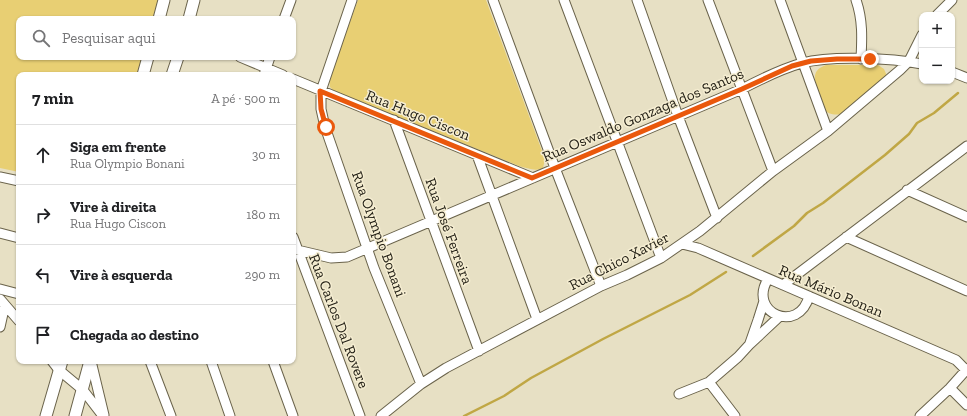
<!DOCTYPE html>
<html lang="pt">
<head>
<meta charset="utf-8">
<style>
	body { margin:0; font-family:"Zilla Slab",serif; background:#f2f2f2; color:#202124 }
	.controls { position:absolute; right:12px; top:12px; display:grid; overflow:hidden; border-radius:8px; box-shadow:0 1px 3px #0004 }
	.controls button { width:36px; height:36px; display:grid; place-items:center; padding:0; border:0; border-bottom:1px solid #e0e0e0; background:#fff; color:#202124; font:20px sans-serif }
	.stop { position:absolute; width:12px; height:12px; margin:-9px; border:3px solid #ea580c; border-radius:50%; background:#fff }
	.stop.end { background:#ea580c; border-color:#fff; box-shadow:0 1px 4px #0008 }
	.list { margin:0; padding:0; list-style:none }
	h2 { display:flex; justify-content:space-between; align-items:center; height:52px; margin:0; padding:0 16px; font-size:17px }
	h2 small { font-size:13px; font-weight:400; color:#757577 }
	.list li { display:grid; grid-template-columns:26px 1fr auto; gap:12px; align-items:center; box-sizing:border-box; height:60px; padding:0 16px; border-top:1px solid #e0e0e0 }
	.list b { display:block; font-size:15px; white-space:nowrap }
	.list p { margin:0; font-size:13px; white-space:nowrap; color:#757577 }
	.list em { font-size:13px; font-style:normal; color:#757577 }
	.icon { flex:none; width:22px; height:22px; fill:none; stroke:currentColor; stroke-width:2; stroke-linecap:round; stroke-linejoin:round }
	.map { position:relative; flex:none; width:967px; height:416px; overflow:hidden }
	.search { position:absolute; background:#fff; box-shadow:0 1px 3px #0004; left:16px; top:16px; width:280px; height:44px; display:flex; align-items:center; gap:10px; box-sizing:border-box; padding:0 14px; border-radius:8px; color:#757577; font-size:15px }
	.panel { position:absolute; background:#fff; box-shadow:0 1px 3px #0004; left:16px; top:72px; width:280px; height:292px; border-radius:8px }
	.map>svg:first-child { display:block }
	.green { fill:#e8cf73 }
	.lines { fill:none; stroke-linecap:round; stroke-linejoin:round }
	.stream { stroke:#c0a745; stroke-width:2.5 }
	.minor-casing { stroke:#6a634b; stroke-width:11 }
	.tertiary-casing { stroke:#6a634b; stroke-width:13 }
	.minor { stroke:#fff; stroke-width:9 }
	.tertiary { stroke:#fff; stroke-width:11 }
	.route { stroke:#ea580c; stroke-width:5 }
	.labels { text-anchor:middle; stroke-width:3; stroke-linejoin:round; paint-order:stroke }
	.street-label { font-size:15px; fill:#232016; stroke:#f5edd1 }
</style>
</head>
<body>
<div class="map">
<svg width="967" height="416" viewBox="0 0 967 416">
	<rect width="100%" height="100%" fill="#e7e0c4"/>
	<path class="green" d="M0,0H161L155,19H19V57H143L138,75H19V172L0,168Z
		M358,0H486L545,159L543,168C536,172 527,168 519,166L334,91L330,87L329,79Z
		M826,65H878L884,69L887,76L843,114C838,115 831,115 827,112C823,110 822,102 821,98C816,85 808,71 826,65Z"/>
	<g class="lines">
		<path class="stream" d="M753,256L794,226L807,213L823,203L885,155L909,134L917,123L934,113L958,93
			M464,416L504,396L531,378L603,339L690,295L726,272"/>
		<defs>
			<path id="minor" d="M352,0L321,91V109L325,127L374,268L421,384
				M493,0L555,168L601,286
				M564,0L661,258
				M637,0L678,116L717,218
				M708,0L773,171
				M780,0L828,131
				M856,0C863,20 862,39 861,59
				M937,15L952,0
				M284,19L291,0
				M240,57L283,75
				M952,72L967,78
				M264,75L270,57
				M293,79L533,178
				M394,120L479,351
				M477,155L537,319
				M0,177L19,181
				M907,190L967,217
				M0,233L19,238
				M293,237L360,416
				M846,237L967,291
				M682,244L698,248L956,360L966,370
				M293,249L331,258L347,257L742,89C761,79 781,69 802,63C832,55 891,58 922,64
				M768,279C747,313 799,335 809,296
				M783,285L967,146
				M0,289L19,294
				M0,299L19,321
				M0,327L4,309
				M750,343L758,320L764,301
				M52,361L59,370L83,390L103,416
				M91,361L104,415
				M150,361L171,416
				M211,361L230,416
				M273,361L293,416
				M709,382L735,416
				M950,388L967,405
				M679,394L709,382L738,357L749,345L780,316
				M381,416L421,384L446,368L601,286L627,275L661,258L700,231L773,171L828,131L900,70L909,61L922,35
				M920,416L950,388L967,369"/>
			<path id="tertiary" d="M159,19L164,0
				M189,19L194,0
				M143,75L148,57
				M172,75L178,57
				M46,416L62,361
				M75,416L90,361"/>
		</defs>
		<use href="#minor" class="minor-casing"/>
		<use href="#tertiary" class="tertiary-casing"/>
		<use href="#minor" class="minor"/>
		<use href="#tertiary" class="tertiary"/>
	</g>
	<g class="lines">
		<path class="route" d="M326,127L321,109L320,91L532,178L742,89L792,66L811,61L837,59H870"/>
	</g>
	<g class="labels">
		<g class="street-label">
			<text transform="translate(418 115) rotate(22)" y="5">Rua Hugo Ciscon</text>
			<text transform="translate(643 115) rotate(-23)" y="5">Rua Oswaldo Gonzaga dos Santos</text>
			<text transform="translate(449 231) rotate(70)" y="5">Rua José Ferreira</text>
			<text transform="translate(379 234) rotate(70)" y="5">Rua Olympio Bonani</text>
			<text transform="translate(619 261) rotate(-27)" y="5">Rua Chico Xavier</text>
			<text transform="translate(831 291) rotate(23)" y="5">Rua Mário Bonan</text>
			<text transform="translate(339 321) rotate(69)" y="5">Rua Carlos Dal Rovere</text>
		</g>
	</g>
</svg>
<div class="controls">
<button>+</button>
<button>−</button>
</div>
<div class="stop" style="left:326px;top:127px"></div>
<div class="stop end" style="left:870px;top:59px"></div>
<div class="search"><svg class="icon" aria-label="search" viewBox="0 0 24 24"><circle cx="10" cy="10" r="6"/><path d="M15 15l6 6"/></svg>Pesquisar aqui</div>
<section class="panel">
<h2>7 min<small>A pé · 500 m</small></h2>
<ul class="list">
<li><svg class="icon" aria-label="ahead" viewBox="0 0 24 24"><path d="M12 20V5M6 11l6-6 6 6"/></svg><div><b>Siga em frente</b><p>Rua Olympio Bonani</p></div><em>30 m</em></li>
<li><svg class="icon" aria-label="right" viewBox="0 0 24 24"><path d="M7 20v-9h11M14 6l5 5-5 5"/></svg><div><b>Vire à direita</b><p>Rua Hugo Ciscon</p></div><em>180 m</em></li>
<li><svg class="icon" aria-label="left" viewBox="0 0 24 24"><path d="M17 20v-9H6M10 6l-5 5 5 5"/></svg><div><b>Vire à esquerda</b></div><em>290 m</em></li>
<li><svg class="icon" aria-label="arrive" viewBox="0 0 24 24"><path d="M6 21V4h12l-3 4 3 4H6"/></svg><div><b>Chegada ao destino</b></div></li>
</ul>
</section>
</div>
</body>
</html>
